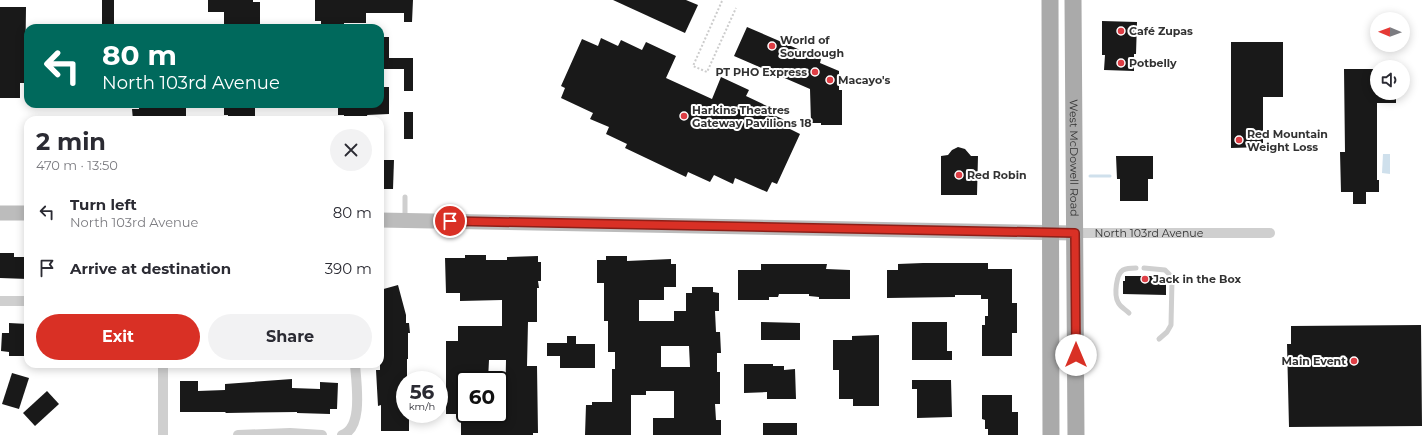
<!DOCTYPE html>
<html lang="en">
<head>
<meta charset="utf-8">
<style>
	body { margin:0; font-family:Montserrat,sans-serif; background:#f2f2f3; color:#2b2b33; height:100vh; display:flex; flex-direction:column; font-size:15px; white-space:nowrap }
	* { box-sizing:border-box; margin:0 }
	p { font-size:13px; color:#7c7c81 }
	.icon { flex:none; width:22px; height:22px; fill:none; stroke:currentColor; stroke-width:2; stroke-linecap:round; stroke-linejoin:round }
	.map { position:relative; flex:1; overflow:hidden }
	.sheet { position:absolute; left:24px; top:116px; width:360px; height:252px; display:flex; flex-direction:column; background:#fff; border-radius:12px; box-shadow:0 2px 10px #0003 }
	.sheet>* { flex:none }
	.top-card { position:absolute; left:24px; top:24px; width:360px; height:84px; border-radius:12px; box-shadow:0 2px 10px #0003; background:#00695c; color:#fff; overflow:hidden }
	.needle { width:26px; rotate:271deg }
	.fabs { position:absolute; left:1370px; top:12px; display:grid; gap:8px }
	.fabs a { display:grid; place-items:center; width:40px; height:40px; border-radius:50%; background:#fff; box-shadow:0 2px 10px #0003; font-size:20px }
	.speed { position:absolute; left:396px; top:371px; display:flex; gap:8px; font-size:20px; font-weight:700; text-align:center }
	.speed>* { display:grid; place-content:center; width:52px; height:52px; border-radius:50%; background:#fff; box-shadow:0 2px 10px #0003; line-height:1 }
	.speed small { font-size:10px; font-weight:400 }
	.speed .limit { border:2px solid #111; border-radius:6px; background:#fff; color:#111 }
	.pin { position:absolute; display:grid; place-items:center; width:34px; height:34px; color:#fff; margin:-17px; border:2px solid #fff; border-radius:50%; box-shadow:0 1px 4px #0007 }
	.me { position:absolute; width:44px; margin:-22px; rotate:0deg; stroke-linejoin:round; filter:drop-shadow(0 0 3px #0008) }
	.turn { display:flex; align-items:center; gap:14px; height:84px; padding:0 12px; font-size:18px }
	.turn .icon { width:52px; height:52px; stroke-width:2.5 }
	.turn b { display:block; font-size:28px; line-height:34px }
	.round { display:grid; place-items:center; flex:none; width:42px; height:42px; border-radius:21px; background:#f2f2f3 }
	.head { display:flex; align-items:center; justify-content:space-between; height:68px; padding:0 12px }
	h1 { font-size:24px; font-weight:700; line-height:30px }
	.primary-button { display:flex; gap:8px; margin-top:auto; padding:8px 12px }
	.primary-button a { flex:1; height:46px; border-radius:24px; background:#d93025; color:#fff; font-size:16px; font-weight:700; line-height:46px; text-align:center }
	.primary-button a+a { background:#f2f2f3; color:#2b2b33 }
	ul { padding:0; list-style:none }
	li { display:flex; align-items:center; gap:12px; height:56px; padding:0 12px }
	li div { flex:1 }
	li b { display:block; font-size:15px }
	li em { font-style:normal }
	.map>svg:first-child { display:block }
	.water { fill:#cfe0ec }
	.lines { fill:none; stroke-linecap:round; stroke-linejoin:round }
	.stream { stroke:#cfe0ec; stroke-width:3 }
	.building { fill:#191919; fill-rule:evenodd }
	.path { stroke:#ccc; stroke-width:2; stroke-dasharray:2 2; stroke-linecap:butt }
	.lane { stroke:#cfcfcf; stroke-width:5 }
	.street { stroke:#cfcfcf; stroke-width:10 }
	.secondary { stroke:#bcbcbc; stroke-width:15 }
	.primary { stroke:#aaa; stroke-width:17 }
	.route-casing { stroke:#8d1f18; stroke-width:10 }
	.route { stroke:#d93025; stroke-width:7 }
	.poi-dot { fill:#de3e45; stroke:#fff; stroke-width:1.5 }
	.labels { text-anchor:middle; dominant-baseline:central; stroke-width:4; stroke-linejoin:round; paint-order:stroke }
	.poi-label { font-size:11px; font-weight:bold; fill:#323232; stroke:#fff; text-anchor:start }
	.street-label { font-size:11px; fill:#323232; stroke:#fff }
</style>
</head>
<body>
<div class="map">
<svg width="1422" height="435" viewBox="0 0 1422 435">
	<rect width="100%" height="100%" fill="#fff"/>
	<!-- water -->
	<path class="water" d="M1383 154H1390V174L1382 173Z"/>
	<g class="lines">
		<!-- stream -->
		<path class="stream" d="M1090 176H1110"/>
	</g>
	<!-- building -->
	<g class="building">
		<rect x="102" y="0" width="12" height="28"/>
		<path d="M208 0H253V2H260V28H224V12H208Z"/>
		<path d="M315 0H413L412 22H404V13H366V23H344V24L321 25V21H315Z"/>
		<path d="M613 0H686L698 5 685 33Z"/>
		<path d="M0 7H26L25 83H20V98H0Z"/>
		<path d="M1102 21 1137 22 1136 54H1134V71L1104 70 1105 55H1102Z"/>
		<path d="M747 27 821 59 820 63 839 71V90H842V125H821V123H811L810 89 734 56Z"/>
		<path d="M381 37H389V58H413V91H404V69H381Z"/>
		<path d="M601 38 618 46 621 40 642 50 646 42 676 56 666 78 712 99 721 77 749 90 746 96 769 107 767 112 787 121 784 126 800 134 777 184 772 182 767 192 735 178 733 184 714 175 710 182 688 172 686 177 625 148 627 144 606 134 609 127 590 119 593 113 561 98 565 88 561 86 582 39 598 46Z"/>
		<path d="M1231 42H1283V97H1263V147L1231 148Z"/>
		<path d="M1344 69H1376L1377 93H1396V103H1377V180H1379V192H1366V204H1353V192H1341L1340 152H1345Z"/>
		<path d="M381 87H389V114L367 115 368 119H344V115H338V104H381Z"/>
		<path d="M224 104H255V116H252V120H228V115H224Z"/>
		<path d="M177 105H186V120H133L132 109H139V107L177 106Z"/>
		<rect x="404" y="112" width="9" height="27"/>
		<path d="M958 147 965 149 971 156H978L977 195H941V156L948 155 952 150Z"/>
		<path d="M1116 156H1153V179H1148V201H1120V179H1117Z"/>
		<path d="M380 160H394L393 189H380Z"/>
		<path d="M0 253H14V257H28V279L0 278Z"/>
		<path d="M465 255H486V260H507V257L538 256V262H541V281H538L539 288H537V322H528L527 366H537L538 433H533V435H461V414H505L506 360H489L488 380H465V414H446V341H458V326H502V300L460 301V293H446L445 258H465Z"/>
		<path d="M606 256H627V261L671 259V264H676V287H664V300H639V321H674V311H686V293H692V287H713V292L719 293V311H715L716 332H720L721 353H717V372H720V404H715L716 420H721V435H653V418H674V391H646V395H631V435H585L586 405H592V402H612V369H615V352H608V321H604V283H597V260H606ZM661 346H689L690 367H661Z"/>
		<path d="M923 263H988V269H1012V303H1017V333H1012V356H982V325H985V316H988V299H981V295H955V297L887 298V270H898V264Z"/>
		<path d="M761 264H827L826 269 850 270V299H819V297L809 296V294H779L778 297H769V300H738V270H761Z"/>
		<path d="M1125 276H1166V295L1123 294V281H1125Z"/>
		<path d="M398 285 406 315V323H409L410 333H408V359H407V380H405V414H409V431H381V405L378 406 376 370H380V290Z"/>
		<path d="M761 322 800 323V340H761Z"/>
		<path d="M912 322H947V351H952V360H912Z"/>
		<path d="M9 323 28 324V356H9V352L1 351 2 333H9Z"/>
		<path d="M1421 325 1422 426 1289 427 1287 344H1291V326Z"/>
		<path d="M879 335V406H853V399H839V370H833V340H852V336Z"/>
		<path d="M567 336H576V344H595V368H560V356H547V343H567Z"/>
		<path d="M744 364H773V366H784V370L795 369 796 399H767V392L744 393Z"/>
		<path d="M12 373 29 378 19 409 2 404Z"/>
		<path d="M292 379V388L320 389V382L338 383 337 409H330V414L297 413V412L226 413 225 412H180V381H198V391L225 390V384Z"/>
		<path d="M912 380H951L952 417 917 418V389H912Z"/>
		<path d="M47 391 59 404 35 426 23 413Z"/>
		<path d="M982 395H1012V412H1018V435H988V429H985V420L982 419Z"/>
		<rect x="763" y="423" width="34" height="12"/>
	</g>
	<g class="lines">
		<!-- path -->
		<path class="path" d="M722 1 693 66 707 72 736 8"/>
		<!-- lane -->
		<g class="lane">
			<path d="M405 219V197"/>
			<path d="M1144 268 1165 270 1171 276 1172 280 1171 325 1167 332 1159 339"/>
			<path d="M1129 313C1125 309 1120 307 1118 302 1114 295 1116 274 1123 270 1127 268 1132 268 1136 268"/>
		</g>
		<!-- street -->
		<g class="street">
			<path id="s1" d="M1075 233H1270"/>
			<path d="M0 301H28"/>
			<path d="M163 364V435"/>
			<path d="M238 435 290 433 322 435"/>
			<path d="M342 435C364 428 356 382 355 364"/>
		</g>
		<!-- secondary -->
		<g class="secondary">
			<path d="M0 213H28"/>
			<path d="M380 220 1075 233"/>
		</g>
		<!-- primary -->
		<g class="primary">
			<path d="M1050 0 1051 435"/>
			<path id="s2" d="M1073 0 1076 435"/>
		</g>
	</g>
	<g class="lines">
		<defs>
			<path id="route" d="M450 221 1075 233 1076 355"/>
		</defs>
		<!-- route casing -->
		<use href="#route" class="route-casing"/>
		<!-- route -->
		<use href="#route" class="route"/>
	</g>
	<!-- markers -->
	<g class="poi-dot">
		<circle cx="1121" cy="31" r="4"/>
		<circle cx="772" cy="46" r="4"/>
		<circle cx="1121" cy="63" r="4"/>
		<circle cx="815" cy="72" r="4"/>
		<circle cx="830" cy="80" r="4"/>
		<circle cx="684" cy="116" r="4"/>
		<circle cx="1239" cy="140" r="4"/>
		<circle cx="959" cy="175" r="4"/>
		<circle cx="1145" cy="279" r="4"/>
		<circle cx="1354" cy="361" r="4"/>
	</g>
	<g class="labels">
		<!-- poi labels -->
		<g class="poi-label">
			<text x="1129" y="31">Café Zupas</text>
			<text x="780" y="40">World of<tspan x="780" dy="13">Sourdough</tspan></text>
			<text x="1129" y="63">Potbelly</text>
			<text x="807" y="72" text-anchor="end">PT PHO Express</text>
			<text x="838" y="80">Macayo's</text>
			<text x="692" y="110">Harkins Theatres<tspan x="692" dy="13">Gateway Pavilions 18</tspan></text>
			<text x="1247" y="134">Red Mountain<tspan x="1247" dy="13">Weight Loss</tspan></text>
			<text x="967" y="175">Red Robin</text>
			<text x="1153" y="279">Jack in the Box</text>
			<text x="1346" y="361" text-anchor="end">Main Event</text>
		</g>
		<!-- street labels -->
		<g class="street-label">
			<text stroke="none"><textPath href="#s2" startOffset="158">West McDowell Road</textPath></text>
			<text stroke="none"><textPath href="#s1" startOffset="74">North 103rd Avenue</textPath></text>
		</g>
	</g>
</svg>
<div class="fabs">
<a><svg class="needle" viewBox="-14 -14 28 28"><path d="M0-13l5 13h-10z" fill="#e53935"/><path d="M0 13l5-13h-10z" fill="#7c7c81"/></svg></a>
<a><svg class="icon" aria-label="sound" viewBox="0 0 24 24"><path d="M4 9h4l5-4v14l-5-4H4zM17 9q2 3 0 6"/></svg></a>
</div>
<div class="speed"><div>56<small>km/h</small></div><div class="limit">60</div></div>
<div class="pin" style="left:450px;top:221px;background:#d93025"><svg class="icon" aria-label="arrive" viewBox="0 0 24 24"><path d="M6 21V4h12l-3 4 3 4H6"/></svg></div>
<svg class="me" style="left:1076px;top:355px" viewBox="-20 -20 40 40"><circle r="19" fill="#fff"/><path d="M0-13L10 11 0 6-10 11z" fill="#d93025"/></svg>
<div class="top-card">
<div class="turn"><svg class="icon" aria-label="left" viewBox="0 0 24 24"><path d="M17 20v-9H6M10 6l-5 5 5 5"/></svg><div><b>80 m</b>North 103rd Avenue</div></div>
</div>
<section class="sheet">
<div class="head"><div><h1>2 min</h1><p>470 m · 13:50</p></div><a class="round"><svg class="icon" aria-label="close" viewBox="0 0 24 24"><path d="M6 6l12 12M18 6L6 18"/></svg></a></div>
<ul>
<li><svg class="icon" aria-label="left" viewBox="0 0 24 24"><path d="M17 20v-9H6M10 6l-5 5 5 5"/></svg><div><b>Turn left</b><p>North 103rd Avenue</p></div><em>80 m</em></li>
<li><svg class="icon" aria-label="arrive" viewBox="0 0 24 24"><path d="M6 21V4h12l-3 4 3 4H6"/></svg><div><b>Arrive at destination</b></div><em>390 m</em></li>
</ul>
<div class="primary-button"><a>Exit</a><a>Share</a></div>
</section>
</div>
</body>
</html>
